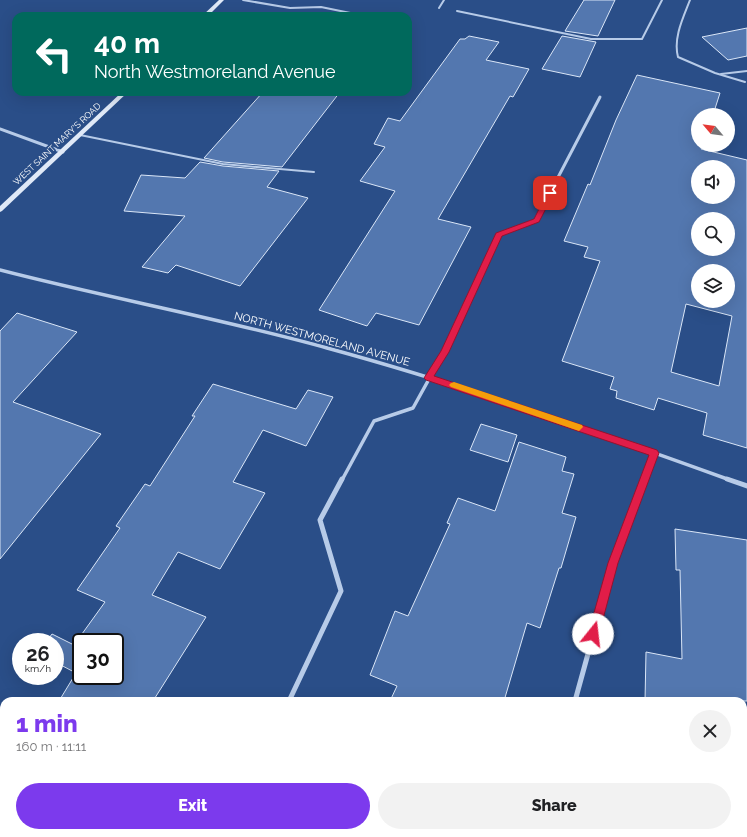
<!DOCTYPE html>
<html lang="en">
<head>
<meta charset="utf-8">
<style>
	body { margin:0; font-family:Raleway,sans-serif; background:#f2f2f2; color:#202124; height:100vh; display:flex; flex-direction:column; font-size:15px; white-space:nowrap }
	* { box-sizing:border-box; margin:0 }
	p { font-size:13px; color:#757577 }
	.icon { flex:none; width:22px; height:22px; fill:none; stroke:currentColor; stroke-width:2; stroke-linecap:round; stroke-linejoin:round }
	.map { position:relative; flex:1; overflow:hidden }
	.side { position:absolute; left:0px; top:697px; width:747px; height:140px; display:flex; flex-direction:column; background:#fff; border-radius:12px 12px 0 0; box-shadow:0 4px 16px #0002 }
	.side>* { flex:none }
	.top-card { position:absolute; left:12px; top:12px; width:400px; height:84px; border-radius:12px; box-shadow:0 4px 16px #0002; background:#00695c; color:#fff; overflow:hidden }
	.needle { width:26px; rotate:299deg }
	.tools { position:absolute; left:691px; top:108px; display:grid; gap:8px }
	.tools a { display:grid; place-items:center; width:44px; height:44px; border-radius:50%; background:#fff; box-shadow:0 4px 16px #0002; font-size:20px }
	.speed { position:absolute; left:12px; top:633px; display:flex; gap:8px; font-size:20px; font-weight:700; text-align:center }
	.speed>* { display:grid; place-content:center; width:52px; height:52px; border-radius:50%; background:#fff; box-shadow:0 4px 16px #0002; line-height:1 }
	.speed small { font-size:10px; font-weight:400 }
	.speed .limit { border:2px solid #111; border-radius:6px; background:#fff; color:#111 }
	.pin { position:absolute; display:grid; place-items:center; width:34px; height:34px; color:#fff; margin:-17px; border-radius:8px; box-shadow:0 2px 6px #0006 }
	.me { position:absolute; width:44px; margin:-22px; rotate:16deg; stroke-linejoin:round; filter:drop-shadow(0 0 3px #0008) }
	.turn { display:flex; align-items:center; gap:14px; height:84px; padding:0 16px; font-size:18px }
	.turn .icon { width:52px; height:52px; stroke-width:2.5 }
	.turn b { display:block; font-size:28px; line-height:34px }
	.round { display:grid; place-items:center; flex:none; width:42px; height:42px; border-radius:21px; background:#f2f2f2 }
	.headline { display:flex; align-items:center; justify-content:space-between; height:68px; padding:0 16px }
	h1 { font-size:24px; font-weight:800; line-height:30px; color:#7c3aed }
	.primary-button { display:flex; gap:8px; margin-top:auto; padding:8px 16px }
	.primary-button a { flex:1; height:46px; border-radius:24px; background:#7c3aed; color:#fff; font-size:16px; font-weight:800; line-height:46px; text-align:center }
	.primary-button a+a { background:#f2f2f2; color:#202124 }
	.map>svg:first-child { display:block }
	.building { fill:#5377af; stroke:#dae6f7; fill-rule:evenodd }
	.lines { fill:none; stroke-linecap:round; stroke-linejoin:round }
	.lane { stroke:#b7cbe8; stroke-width:2 }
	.street-far2 { stroke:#b7cbe8; stroke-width:3 }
	.street-far1 { stroke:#b7cbe8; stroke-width:3.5 }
	.street { stroke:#b7cbe8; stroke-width:5 }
	.secondary { fill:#e0e9f7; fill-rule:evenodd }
	.route { fill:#e11d48; stroke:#92132f }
	.slow { fill:#f59e0b }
	.labels { text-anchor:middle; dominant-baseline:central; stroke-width:3.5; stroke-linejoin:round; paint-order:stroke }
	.far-street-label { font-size:9px; fill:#fff; stroke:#2a4e88 }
	.street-label { font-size:11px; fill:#fff; stroke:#2a4e88 }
</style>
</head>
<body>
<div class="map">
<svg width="747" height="837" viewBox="0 0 747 837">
	<rect width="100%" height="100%" fill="#2a4e88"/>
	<!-- building -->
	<g class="building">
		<path d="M584 0H615L598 36 565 31Z"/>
		<path d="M747 28V56L728 60 702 37Z"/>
		<path d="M469 36 499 42 486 60 529 69 513 97 510 96 438 219 471 227 419 325 376 313 367 326 319 310 395 191 360 181 385 147 374 144 388 118 400 121 460 39H465Z"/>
		<path d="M562 36 596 42 580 77 542 69Z"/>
		<path d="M637 75 720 93 713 115H698V145H703L701 149 747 160V448L703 435 707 413 658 398 654 410 616 398 617 391 610 389 614 377 562 361 600 261 584 257 588 247 564 241 588 184 590 185 616 120ZM698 167H728V197H698ZM698 219H728V249H698ZM698 271H728V301H698ZM686 304 732 316 719 386 671 372Z"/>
		<path d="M263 92H340L282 167 223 162 204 158Z"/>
		<path d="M200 162 223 166 279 171 267 187 308 198 240 286 176 265 168 273 142 267 185 216 124 211 141 175 185 178Z"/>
		<path d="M17 313 77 332 13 402 101 434 0 559V331Z"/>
		<path d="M213 384 296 409 308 390 333 397 306 446 263 430 233 482 265 493 220 569 178 552 152 595 206 617 153 701H59L76 673 55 662V642H46L52 634 74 645 105 602 77 590 120 528 116 526 145 484 150 486 195 416H192ZM81 642H115V676H81Z"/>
		<path d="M481 424 517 435 508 462 470 450Z"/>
		<path d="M519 442 566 457 562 471 574 474 562 513 576 517 561 568H559L540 628 527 623 504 701H390L397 686 370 675 395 611 408 616 450 524 447 523 458 498 495 511Z"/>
		<path d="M675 529 747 540V701H645L646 652 682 659 680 570H676Z"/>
	</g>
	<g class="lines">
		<!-- lane -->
		<g class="lane">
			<path d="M243 0 290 8 321 7 365 16"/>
			<path d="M690 0C683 18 673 38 678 57L715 73 745 82"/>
			<path d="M439 8 444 0"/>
			<path d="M457 11 591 39H642L662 0"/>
			<path d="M408 25H410"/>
			<path d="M721 74 747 71"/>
			<path d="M80 135 223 164 314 172"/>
		</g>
		<!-- street-far2 -->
		<g class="street-far2">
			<path d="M0 129 63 152"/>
			<path d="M542 208 600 97"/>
		</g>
		<!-- street-far1 -->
		<g class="street-far1">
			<path d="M0 270C108 298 219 318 327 348 463 385 597 432 730 480"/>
			<path d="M342 480 374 421 413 408 444 352 499 235 536 220 543 207"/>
			<path d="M644 480 654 453"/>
		</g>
		<!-- street -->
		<g class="street">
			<path d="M727 479 747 486"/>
			<path d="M289 701 341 591 320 520 342 479"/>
			<path d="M575 701 613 563 644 479"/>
			<path d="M552 833V837"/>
		</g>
		<!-- secondary -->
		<g class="secondary">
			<path d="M219 0H224L208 16H202Z"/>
			<path d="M122 92H128L2 211 0 212V206Z"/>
		</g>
	</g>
	<!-- route -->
	<path class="route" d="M550 190 554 193 539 222 502 236 449 352 434 376 657 450 659 453 618 563 599 634 597 638 593 639 589 638 588 634 608 563 649 455 426 380 424 378 441 351 496 233 534 219 547 193Z"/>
	<!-- slow -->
	<path class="slow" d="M454 382 582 425 583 427 579 431 451 387 449 385 451 383Z"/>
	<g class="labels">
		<!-- far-street labels -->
		<g class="far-street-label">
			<text transform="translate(57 144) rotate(-43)">WEST SAINT MARY'S ROAD</text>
		</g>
		<!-- street labels -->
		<g class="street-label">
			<text transform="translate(322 339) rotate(15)">NORTH WESTMORELAND AVENUE</text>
		</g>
	</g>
</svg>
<div class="tools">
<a><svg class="needle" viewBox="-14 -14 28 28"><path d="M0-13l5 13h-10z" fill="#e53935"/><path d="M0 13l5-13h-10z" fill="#757577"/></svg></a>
<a><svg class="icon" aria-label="sound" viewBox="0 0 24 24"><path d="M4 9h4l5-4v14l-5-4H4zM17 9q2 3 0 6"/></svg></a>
<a><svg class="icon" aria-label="search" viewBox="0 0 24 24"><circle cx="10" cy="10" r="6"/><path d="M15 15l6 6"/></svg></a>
<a><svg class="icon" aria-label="layers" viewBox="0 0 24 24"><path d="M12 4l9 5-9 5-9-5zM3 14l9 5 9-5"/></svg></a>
</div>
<div class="speed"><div>26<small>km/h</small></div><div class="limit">30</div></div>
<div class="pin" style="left:550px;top:193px;background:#d93025"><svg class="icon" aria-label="arrive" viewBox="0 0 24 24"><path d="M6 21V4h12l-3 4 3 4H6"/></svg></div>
<svg class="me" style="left:593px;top:634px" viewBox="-20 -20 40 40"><circle r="19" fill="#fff"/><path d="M0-13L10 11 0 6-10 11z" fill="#e11d48"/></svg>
<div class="top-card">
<div class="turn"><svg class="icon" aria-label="left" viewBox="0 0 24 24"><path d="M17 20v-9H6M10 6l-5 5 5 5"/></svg><div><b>40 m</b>North Westmoreland Avenue</div></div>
</div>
<section class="side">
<div class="headline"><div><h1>1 min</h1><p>160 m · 11:11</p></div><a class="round"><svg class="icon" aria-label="close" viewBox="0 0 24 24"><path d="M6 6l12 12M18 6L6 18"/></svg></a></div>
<div class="primary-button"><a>Exit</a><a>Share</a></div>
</section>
</div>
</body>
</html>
